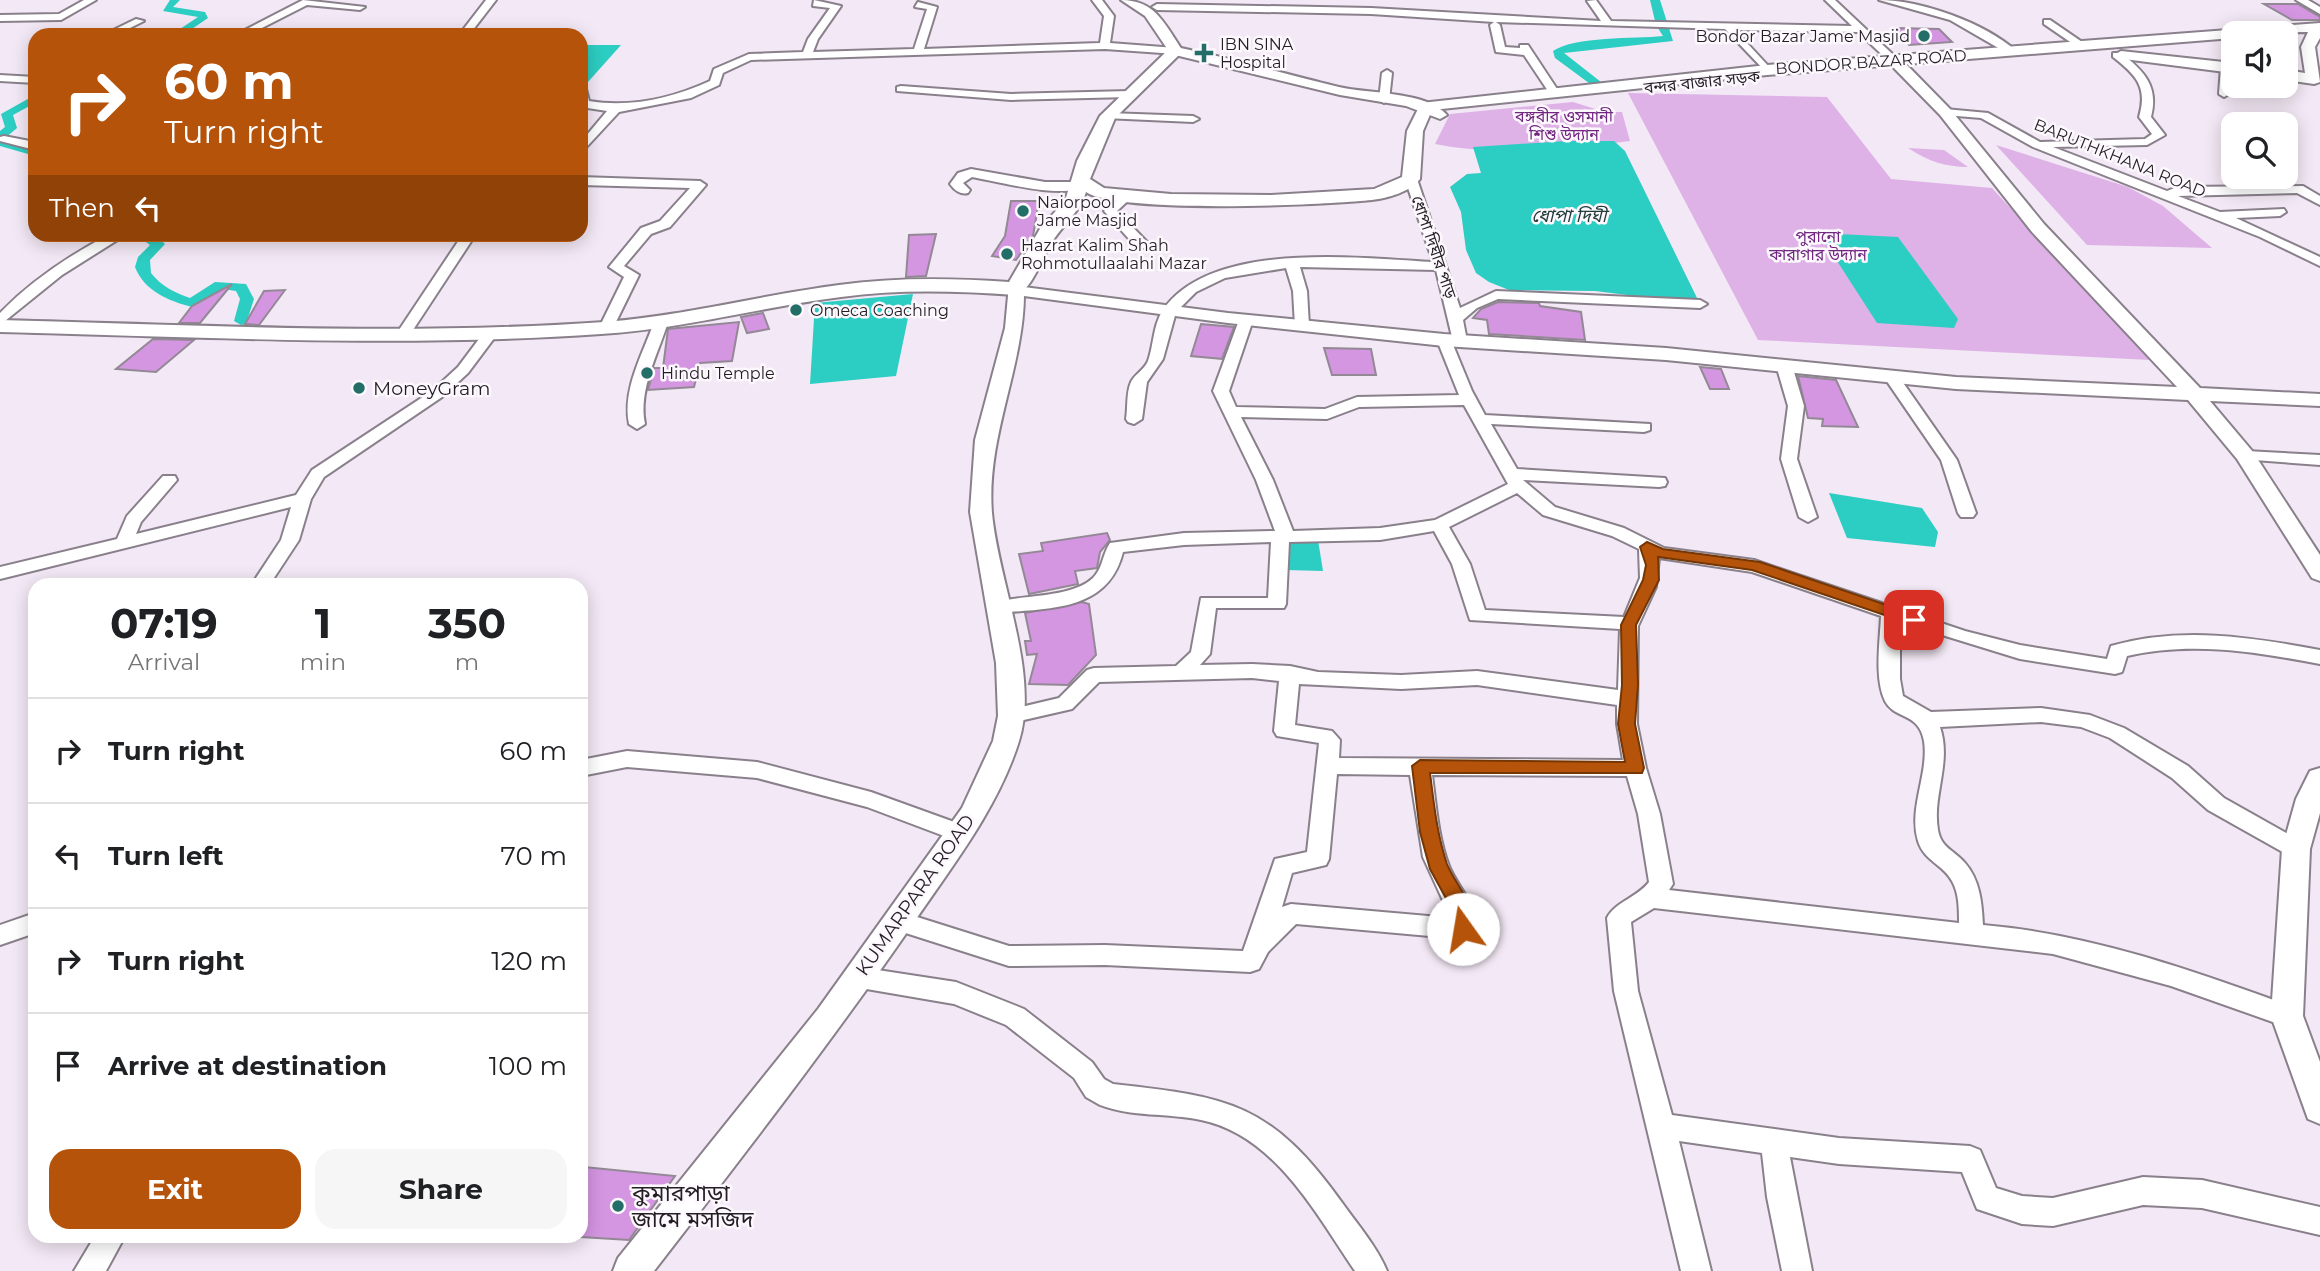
<!DOCTYPE html>
<html lang="en">
<head>
<meta charset="utf-8">
<style>
	body { margin:0; font-family:Montserrat,"Noto Sans Bengali",sans-serif; background:#f6f6f6; color:#202124; height:100vh; display:flex; flex-direction:column; font-size:26px; white-space:nowrap }
	* { box-sizing:border-box; margin:0 }
	p { font-size:23px; color:#757577 }
	.icon { flex:none; width:38px; height:38px; fill:none; stroke:currentColor; stroke-width:2; stroke-linecap:round; stroke-linejoin:round }
	.map { position:relative; flex:1; overflow:hidden }
	.panel { position:absolute; left:28px; top:578px; width:560px; height:665px; display:flex; flex-direction:column; background:#fff; border-radius:21px; box-shadow:0 4px 18px #0003 }
	.panel>* { flex:none }
	.banner { position:absolute; left:28px; top:28px; width:560px; height:214px; border-radius:21px; box-shadow:0 4px 18px #0003; background:#b45309; color:#fff; overflow:hidden }
	.tools { position:absolute; left:2221px; top:21px; display:grid; gap:14px }
	.tools a { display:grid; place-items:center; width:77px; height:77px; border-radius:14px; background:#fff; box-shadow:0 4px 18px #0003; font-size:35px }
	.pin { position:absolute; display:grid; place-items:center; width:60px; height:60px; color:#fff; margin:-30px; border-radius:14px; box-shadow:0 4px 10px #0006 }
	.me { position:absolute; width:77px; margin:-38px; rotate:347deg; stroke-linejoin:round; filter:drop-shadow(0 0 5px #0008) }
	.turn { display:flex; align-items:center; gap:24px; height:147px; padding:0 21px; font-size:32px }
	.turn .icon { width:91px; height:91px; stroke-width:2.5 }
	.turn b { display:block; font-size:49px; line-height:60px }
	.then { display:flex; align-items:center; height:66px; padding:0 21px; background:#0003; gap:14px; font-size:26px }
	.eta { display:flex; justify-content:space-evenly; align-items:center; height:119px; text-align:center }
	.eta b { font-size:42px; font-weight:700; line-height:49px }
	.primary-button { display:flex; gap:14px; margin-top:auto; padding:14px 21px }
	.primary-button a { flex:1; height:80px; border-radius:21px; background:#b45309; color:#fff; font-size:28px; font-weight:700; line-height:80px; text-align:center }
	.primary-button a+a { background:#f6f6f6; color:#202124 }
	ul { padding:0; list-style:none }
	li { display:flex; align-items:center; gap:21px; height:105px; padding:0 21px; border-top:2px solid #e0e0e0 }
	li div { flex:1 }
	li b { display:block; font-size:26px }
	li em { font-style:normal }
	.map>svg:first-child { display:block }
	.green { fill:#deb2e7 }
	.water { fill:#2ccdc2 }
	.lines { fill:none; stroke-linecap:round; stroke-linejoin:round }
	.canal { fill:#2ccdc2; fill-rule:evenodd }
	.building { fill:#d495e1; stroke:#938995; stroke-width:2 }
	.minor-casing { stroke:#89808b; stroke-width:4 }
	.major-casing { stroke:#89808b; stroke-width:4 }
	.highway-casing { stroke:#89808b; stroke-width:4 }
	.minor { fill:#fff; fill-rule:evenodd }
	.major { fill:#fff; fill-rule:evenodd }
	.highway { fill:#fff; fill-rule:evenodd }
	.route { fill:#b45309; stroke:#753606; stroke-width:2 }
	.poi-dot { fill:#246e68; stroke:#fcf8fd; stroke-width:2.5 }
	.labels { text-anchor:middle; dominant-baseline:central; stroke-width:5; stroke-linejoin:round; paint-order:stroke }
	.far-poi-label { font-size:16px; fill:#221e22; stroke:#fcf8fd; text-anchor:start }
	.far-street-label { font-size:16px; fill:#221e22; stroke:#fcf8fd }
	.far-park-label { font-size:16px; fill:#712680; stroke:#fcf8fd }
	.far-water-label { font-size:18px; font-style:italic; fill:#233c39; stroke:#fcf8fd }
	.poi-label { font-size:19px; fill:#221e22; stroke:#fcf8fd; text-anchor:start }
	.street-label { font-size:19px; fill:#221e22; stroke:#fcf8fd }
	.near-poi-label { font-size:23px; fill:#221e22; stroke:#fcf8fd; text-anchor:start }
</style>
</head>
<body>
<div class="map">
<svg width="2320" height="1271" viewBox="0 0 2320 1271">
	<rect width="100%" height="100%" fill="#f3e8f5"/>
	<!-- green -->
	<g class="green">
		<path d="M1628 93 1827 97 1891 179 1992 188 2150 360 1758 340Z"/>
		<path d="M1573 102 1605 112H1622L1630 141C1573 149 1491 156 1435 144L1450 114Z"/>
		<path d="M1996 145 2128 187 2163 206 2212 248 2087 245Z"/>
		<path d="M1908 148 1944 150 1968 167C1945 167 1928 161 1908 148Z"/>
	</g>
	<!-- water -->
	<g class="water">
		<path d="M587 45H621L588 82H581V51Z"/>
		<path d="M1567 141H1614L1625 151 1700 304 1595 291 1509 290 1489 282 1476 273 1466 250 1461 212 1450 187 1467 174 1481 173 1473 147Z"/>
		<path d="M1819 233 1898 237 1958 319 1954 328 1877 323Z"/>
		<path d="M913 294 896 376 810 384 815 303Z"/>
		<path d="M1829 493 1922 508 1938 532 1935 547 1847 538Z"/>
		<path d="M1286 540H1318L1323 571 1285 570Z"/>
	</g>
	<g class="lines">
		<!-- canal -->
		<g class="canal">
			<path d="M170 0H180L173 7 205 12 208 18 183 35H171L198 17 163 11Z"/>
			<path d="M1650 0H1660L1673 41 1564 53 1601 82V86H1593L1555 58 1553 51C1575 36 1634 39 1663 36L1656 25Z"/>
			<path d="M35 95V103L13 115 17 128 4 139 35 148V156L0 146V131L5 127 1 114Z"/>
			<path d="M135 234C147 234 156 234 165 244L150 260 151 273C161 286 175 293 190 298L215 282 246 284 254 299 246 324 241 325 234 321 240 299 236 291 223 289 192 307C169 301 144 291 135 267L138 257 150 245Z"/>
		</g>
	</g>
	<!-- building -->
	<g class="building">
		<path d="M2264 4H2298L2320 17V20H2292Z"/>
		<path d="M1895 28 1939 29 1952 42 1909 45Z"/>
		<path d="M1011 201H1039L1033 236 1016 260 992 256 1005 236Z"/>
		<path d="M936 234 926 276 906 277 909 235Z"/>
		<path d="M232 284 200 323H179L192 306Z"/>
		<path d="M285 290 259 325 245 324 264 291Z"/>
		<path d="M1498 302 1539 303 1540 306 1581 312 1585 340 1489 334 1487 320 1473 318 1481 309Z"/>
		<path d="M763 313 769 329 747 333 741 317Z"/>
		<path d="M739 322 732 361 700 363 694 387 648 390 654 368H663L668 329Z"/>
		<path d="M1201 324 1234 327 1222 359 1191 356Z"/>
		<path d="M153 339 194 340 156 372 116 369Z"/>
		<path d="M1324 348 1371 349 1376 375H1332Z"/>
		<path d="M1700 367 1721 369 1729 389H1710Z"/>
		<path d="M1798 376 1836 380 1858 427 1822 426 1823 419 1808 418Z"/>
		<path d="M1107 533 1110 540 1100 552 1097 568 1075 571 1078 584 1029 594 1019 554 1043 551 1041 543Z"/>
		<path d="M1082 602 1089 604 1096 655 1068 685 1029 684 1037 654 1027 655 1025 641H1031L1025 613Z"/>
		<path d="M584 1167 675 1176 629 1240 581 1237V1177Z"/>
	</g>
	<g class="lines">
		<defs>
			<g id="minor">
				<path d="M84 0H96L61 20 0 21V15L59 14Z"/>
				<path d="M303 0 365 7 360 10 307 5 248 35H235Z"/>
				<path d="M486 0H496L469 35H459Z"/>
				<path d="M814 0 841 6 818 39 813 52 914 49 927 9 915 7 918 2 937 7 924 49 1100 43 1104 16 1092 0H1102L1114 16 1110 43 1176 48 1181 51 1176 54 1105 49 751 60 723 73 719 85 691 98 619 112 581 153V142L607 111 581 107V86L586 89 589 101C630 108 673 98 710 81L714 69 749 54 803 52 808 39 830 8 813 6Z"/>
				<path d="M1596 0 1611 21 1852 26 1825 0H1835L1903 64 1894 66 1858 32 1735 30 1772 70 1767 73 1725 29 1496 22 1500 25 1505 47 1520 48V45H1528L1559 92 1554 95 1550 94 1524 55 1496 52 1490 25 1494 22 1371 14 1157 10 1152 7 1157 4 1371 8 1601 21 1587 1Z"/>
				<path d="M1879 0C1921 0 1985 23 2016 51L2007 53 1950 20Z"/>
				<path d="M2296 0H2308L2320 7V14Z"/>
				<path d="M136 19 144 21 116 35H103Z"/>
				<path d="M2044 20H2050L2085 44 2076 46 2044 24Z"/>
				<path d="M2113 53H2121C2144 71 2159 86 2151 117L2165 135 2147 145 2053 147 2167 191 2177 187 2303 186 2320 196V205L2297 193 2178 196 2220 212 2284 209 2286 212 2280 216 2236 218 2320 257V266L2260 237 2033 147 1981 118 1945 115 1939 112 1945 109 1988 113 2040 142 2145 139 2152 134 2139 117C2148 87 2136 75 2113 57Z"/>
				<path d="M2226 64 2231 67 2229 94 2224 97 2219 94 2221 67Z"/>
				<path d="M1387 70 1392 73 1389 100 1384 103 1379 100 1382 73Z"/>
				<path d="M0 75 35 77V83L0 81Z"/>
				<path d="M901 86 1011 94 1130 91 1135 94 1130 97 1011 100 897 91V87Z"/>
				<path d="M1108 113 1193 116 1199 119 1193 122 1104 118V114Z"/>
				<path d="M4 136 35 142V150L0 141V137Z"/>
				<path d="M971 169 1045 182H1078L1084 186C1066 200 995 181 972 177L963 183 970 190 968 193C961 195 954 190 950 184L958 173Z"/>
				<path d="M1411 175 1417 179 1460 308 1496 291 1700 300 1707 304 1700 308 1498 299 1477 308 1463 320 1467 341 1460 345 1453 341 1436 270 1300 267 1307 291 1309 326 1302 330 1295 326 1293 291 1286 268 1225 278 1196 292 1176 312 1163 359 1147 382 1142 419 1134 424 1128 422 1126 419C1128 407 1126 393 1131 382 1135 374 1144 370 1148 361 1154 344 1153 325 1163 310 1211 240 1359 258 1433 262L1405 179Z"/>
				<path d="M581 177 700 181 706 185 670 227 651 234 624 266 639 275 613 328 606 332 599 328 624 277 609 267 641 228 660 221 690 188 581 185Z"/>
				<path d="M1127 192 1133 196 1117 211 1147 242V248H1137L1104 211Z"/>
				<path d="M110 234H127L62 275 0 325V313C32 280 70 255 110 234Z"/>
				<path d="M463 234H476L409 336H399L397 333Z"/>
				<path d="M1246 316 1253 320 1229 391 1236 407 1325 409 1357 397 1459 395 1437 340 1444 336 1451 340 1472 391 1485 415 1650 424V430L1644 432 1491 424 1517 469 1665 478 1667 482 1665 486 1659 487 1523 480 1555 507 1624 528 1664 548 1754 560 1965 631 2020 645 2107 659 2111 646C2181 626 2250 637 2320 650V664C2256 652 2192 641 2127 656L2122 672 2115 674 2020 659 1900 622V679L1903 696 1931 712 2041 708 2090 715 2124 728 2188 766 2224 798 2304 843 2307 849 2304 855 2296 858 2288 855 2208 810 2172 778 2110 738 2081 727 2041 722 1940 727C1952 763 1932 795 1938 830 1941 848 1954 850 1965 863 1980 880 1982 903 1983 925 2091 934 2194 971 2296 1008L2300 1016 2296 1024 2287 1027 2171 986 2053 954 1654 908 1631 922 1638 991 1672 1115 1839 1138 1970 1146 1980 1150 1996 1188 2022 1196 2053 1198 2143 1177 2202 1180 2320 1207V1235L2202 1208 2143 1205 2053 1226 2022 1224 1977 1209 1962 1172 1839 1164 1790 1157 1812 1271H1782L1767 1197 1762 1153 1679 1141 1711 1271H1681L1614 991 1607 918C1615 902 1638 897 1649 882L1638 814 1627 776 1432 775C1436 805 1438 837 1449 866 1458 889 1484 910 1471 936L1463 939 1296 924 1268 952 1259 969 1250 972 1105 965 1009 966 890 928 886 921 890 914 898 911 1009 946 1105 945 1243 951 1275 859 1307 852 1319 743 1277 736 1274 731 1279 681 1252 678 1099 682 1072 709 1011 723 1004 721 1001 716 1004 711 1059 698 1087 670 1094 668 1176 666 1191 652 1201 598H1268L1271 542 1184 545 1123 552C1108 612 1049 608 998 613L989 607C998 593 1068 602 1093 578 1103 568 1102 555 1110 543L1184 533 1275 531 1256 480 1213 391 1239 320ZM1464 405 1508 484 1435 520 1380 528 1293 531 1273 480 1241 417 1327 419 1359 407ZM1517 493 1543 515 1612 536 1639 549 1640 578 1624 617 1485 610 1470 564 1449 527ZM1434 531 1452 564 1470 620 1620 629 1618 690 1477 671 1401 675 1318 672 1290 666 1252 664 1200 665 1210 654 1216 608H1284L1286 604 1289 542 1380 540ZM1659 558 1752 572 1881 616C1880 641 1874 678 1885 701 1895 720 1919 712 1924 741 1929 774 1908 808 1918 841 1924 861 1943 864 1952 881 1959 893 1959 909 1959 923L1669 890 1673 884 1660 814 1646 768 1637 724 1638 626 1656 587ZM1299 684 1401 689 1477 685 1617 705V724L1623 760 1339 758 1340 740 1332 731 1295 725ZM1337 774 1410 775 1423 857 1451 918 1291 904 1282 907 1292 873 1326 865 1329 859Z"/>
				<path d="M661 318 668 322C658 354 638 390 645 424L637 429 629 424C622 389 643 354 654 322Z"/>
				<path d="M490 330 495 331V337L468 373 442 397 324 477 311 499 299 540 270 584H252L281 540 291 507 0 579V567L117 539 127 516 163 476H175L177 480 141 522 136 534 296 495 312 470 432 391 458 367 485 331Z"/>
				<path d="M1784 360 1792 365 1804 406 1797 459 1817 517 1808 522 1799 517 1781 459 1788 406 1776 365Z"/>
				<path d="M1892 372 1897 374 1957 460 1976 513 1973 517H1961L1958 513 1941 460 1884 377Z"/>
				<path d="M2246 451 2320 455V465L2240 459 2238 456Z"/>
				<path d="M627 751 757 762 871 792 968 827 971 833 968 839 960 842 867 807 757 778 627 767 581 776V760Z"/>
				<path d="M35 913V933L0 945V925Z"/>
				<path d="M858 967 956 982 1024 1009 1092 1062 1104 1079 1113 1084C1230 1097 1271 1103 1343 1204 1358 1225 1377 1247 1387 1271H1355C1316 1214 1275 1135 1201 1120 1168 1113 1131 1117 1100 1105L1086 1097 1074 1078 1006 1025 954 1004 849 986 846 978 849 970Z"/>
				<path d="M95 1236H125L106 1271H74Z"/>
			</g>
			<g id="major">
				<path d="M1176 47C1231 58 1285 74 1339 87 1369 94 1426 91 1447 115L1440 119 1406 106 1340 95 1171 54V48Z"/>
				<path d="M1893 61H1903L1950 109 2044 224 2200 388 2320 394V406L2210 401 2253 452 2320 555V581L2312 578 2237 459 2188 400 1956 389 1666 360 1444 346 1228 323 1024 296C1023 369 986 438 992 513 998 581 1040 674 1019 741 998 808 953 865 914 922 832 1041 743 1156 654 1271H613L618 1258 818 1009 962 808 993 741 998 716 996 663 970 512 975 440 1005 328 1009 285 1228 313 1444 334 1666 348 1956 377 2177 387 2032 232 1940 115 1893 67Z"/>
				<path d="M2320 768V813L2310 849 2303 1016 2320 1062V1124L2308 1119 2271 1016 2282 849 2296 799 2310 771Z"/>
			</g>
			<g id="highway">
				<path d="M1121 0C1156 0 1165 25 1183 51L1115 118 1090 179 1104 188 1171 194 1271 195 1374 189 1402 177 1407 131 1421 103 1767 65 2320 23V38L2315 47 2320 82 2314 84 2286 80V70L2305 73 2301 47 2308 32 2233 33V38L1767 75 1432 110 1423 131 1420 179C1410 192 1388 198 1372 200 1326 205 1118 214 1086 192 1080 213 1059 228 1049 247 1041 261 1031 291 1015 295 957 291 899 289 841 297 761 307 683 329 601 334 401 348 200 337 0 332V320C201 325 403 336 604 322 684 316 761 295 839 285 896 277 952 278 1009 282L1041 227 1065 201 1077 161 1100 116 1168 50 1145 16Z"/>
				<path d="M2121 51 2233 63V73L2116 58 2114 55Z"/>
			</g>
		</defs>
		<!-- minor casing -->
		<use href="#minor" class="minor-casing"/>
		<!-- major casing -->
		<use href="#major" class="major-casing"/>
		<!-- highway casing -->
		<use href="#highway" class="highway-casing"/>
		<!-- minor -->
		<use href="#minor" class="minor"/>
		<!-- major -->
		<use href="#major" class="major"/>
		<!-- highway -->
		<use href="#highway" class="highway"/>
	</g>
	<!-- route -->
	<path class="route" d="M1647 542 1663 549 1760 562 1919 616 1922 620 1919 623H1908L1752 570 1658 557 1659 580 1636 625 1638 685 1635 724 1644 768 1642 773H1430C1434 804 1437 835 1447 864 1455 885 1482 911 1470 935H1456L1448 902 1430 869 1420 832 1412 766 1420 760 1625 762 1618 724 1622 685 1621 625 1643 580 1646 565 1640 547Z"/>
	<!-- markers -->
	<g class="poi-dot">
		<circle cx="1924" cy="36" r="7"/>
		<path d="M1200.5 42.5h7v7h7v7h-7v7h-7v-7h-7v-7h7z"/>
		<circle cx="1023" cy="211" r="7"/>
		<circle cx="1007" cy="254" r="7"/>
		<circle cx="796" cy="310" r="7"/>
		<circle cx="647" cy="373" r="7"/>
		<circle cx="359" cy="388" r="7"/>
		<circle cx="618" cy="1206" r="7"/>
	</g>
	<g class="labels">
		<!-- far-poi labels -->
		<g class="far-poi-label">
			<text x="1910" y="36" text-anchor="end">Bondor Bazar Jame Masjid</text>
			<text x="1220" y="44">IBN SINA<tspan x="1220" dy="18">Hospital</tspan></text>
			<text x="1037" y="202">Naiorpool<tspan x="1037" dy="18">Jame Masjid</tspan></text>
			<text x="1021" y="245">Hazrat Kalim Shah<tspan x="1021" dy="18">Rohmotullaalahi Mazar</tspan></text>
			<text x="810" y="310">Omeca Coaching</text>
			<text x="661" y="373">Hindu Temple</text>
		</g>
		<!-- far-street labels -->
		<g class="far-street-label">
			<text transform="translate(1871 62) rotate(-4)">BONDOR BAZAR ROAD</text>
			<text transform="translate(1702 82) rotate(-6)">বন্দর বাজার সড়ক</text>
			<text transform="translate(2120 158) rotate(22)">BARUTHKHANA ROAD</text>
			<text transform="translate(1434 247) rotate(71)">ধোপা দিঘীর পাড়</text>
		</g>
		<!-- far-park labels -->
		<g class="far-park-label">
			<text x="1564" y="116">বঙ্গবীর ওসমানী<tspan x="1564" dy="18">শিশু উদ্যান</tspan></text>
			<text x="1818" y="236">পুরানো<tspan x="1818" dy="18">কারাগার উদ্যান</tspan></text>
		</g>
		<!-- far-water labels -->
		<g class="far-water-label">
			<text x="1569" y="216">ধোপা দিঘী</text>
		</g>
		<!-- poi labels -->
		<g class="poi-label">
			<text x="373" y="388">MoneyGram</text>
		</g>
		<!-- street labels -->
		<g class="street-label">
			<text transform="translate(915 895) rotate(-55)">KUMARPARA ROAD</text>
		</g>
		<!-- near-poi labels -->
		<g class="near-poi-label">
			<text x="632" y="1193">কুমারপাড়া<tspan x="632" dy="26">জামে মসজিদ</tspan></text>
		</g>
	</g>
</svg>
<div class="tools">
<a><svg class="icon" aria-label="sound" viewBox="0 0 24 24"><path d="M4 9h4l5-4v14l-5-4H4zM17 9q2 3 0 6"/></svg></a>
<a><svg class="icon" aria-label="search" viewBox="0 0 24 24"><circle cx="10" cy="10" r="6"/><path d="M15 15l6 6"/></svg></a>
</div>
<div class="pin" style="left:1914px;top:620px;background:#d93025"><svg class="icon" aria-label="arrive" viewBox="0 0 24 24"><path d="M6 21V4h12l-3 4 3 4H6"/></svg></div>
<svg class="me" style="left:1463px;top:929px" viewBox="-20 -20 40 40"><circle r="19" fill="#fff"/><path d="M0-13L10 11 0 6-10 11z" fill="#b45309"/></svg>
<div class="banner">
<div class="turn"><svg class="icon" aria-label="right" viewBox="0 0 24 24"><path d="M7 20v-9h11M14 6l5 5-5 5"/></svg><div><b>60 m</b>Turn right</div></div>
<div class="then">Then<svg class="icon" aria-label="left" viewBox="0 0 24 24"><path d="M17 20v-9H6M10 6l-5 5 5 5"/></svg></div>
</div>
<section class="panel">
<div class="eta">
<div><b>07:19</b><p>Arrival</p></div>
<div><b>1</b><p>min</p></div>
<div><b>350</b><p>m</p></div>
</div>
<ul>
<li><svg class="icon" aria-label="right" viewBox="0 0 24 24"><path d="M7 20v-9h11M14 6l5 5-5 5"/></svg><div><b>Turn right</b></div><em>60 m</em></li>
<li><svg class="icon" aria-label="left" viewBox="0 0 24 24"><path d="M17 20v-9H6M10 6l-5 5 5 5"/></svg><div><b>Turn left</b></div><em>70 m</em></li>
<li><svg class="icon" aria-label="right" viewBox="0 0 24 24"><path d="M7 20v-9h11M14 6l5 5-5 5"/></svg><div><b>Turn right</b></div><em>120 m</em></li>
<li><svg class="icon" aria-label="arrive" viewBox="0 0 24 24"><path d="M6 21V4h12l-3 4 3 4H6"/></svg><div><b>Arrive at destination</b></div><em>100 m</em></li>
</ul>
<div class="primary-button"><a>Exit</a><a>Share</a></div>
</section>
</div>
</body>
</html>
